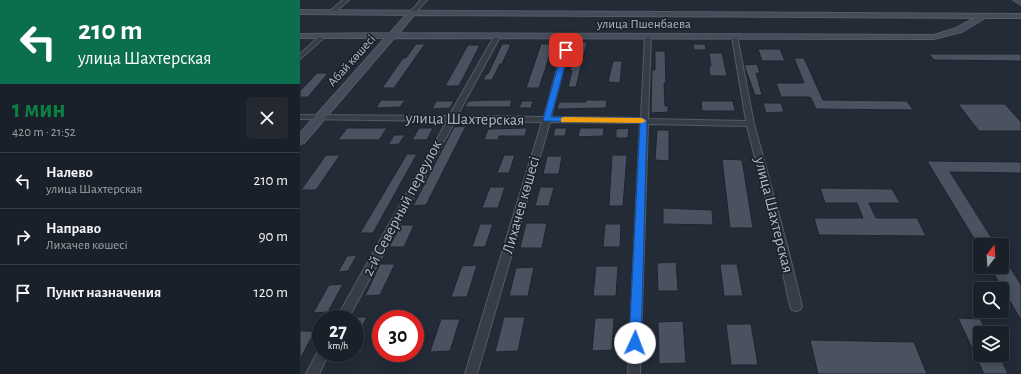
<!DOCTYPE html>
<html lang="ru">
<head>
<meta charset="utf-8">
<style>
	body { margin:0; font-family:"Alegreya Sans",sans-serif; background:#232831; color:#f1f3f6; height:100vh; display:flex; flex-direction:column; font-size:15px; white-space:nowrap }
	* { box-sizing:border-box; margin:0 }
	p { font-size:13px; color:#9fa3a8 }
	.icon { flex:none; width:22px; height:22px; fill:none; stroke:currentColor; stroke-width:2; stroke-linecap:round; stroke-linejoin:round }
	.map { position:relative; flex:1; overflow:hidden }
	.sheet { display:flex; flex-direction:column; background:#1a2029; width:300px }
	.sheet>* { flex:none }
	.hud { background:#0b6e4f; color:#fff; overflow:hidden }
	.needle { width:26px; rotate:17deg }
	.controls { position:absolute; left:673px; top:238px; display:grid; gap:8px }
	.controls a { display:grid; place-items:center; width:36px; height:36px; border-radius:4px; background:#1a2029; box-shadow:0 2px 10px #0003,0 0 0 1px #383e46; font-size:20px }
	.speed { position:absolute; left:12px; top:310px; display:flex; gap:8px; font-size:20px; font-weight:700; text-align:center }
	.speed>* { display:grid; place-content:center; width:52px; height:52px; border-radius:50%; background:#1a2029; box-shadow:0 2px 10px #0003,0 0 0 1px #383e46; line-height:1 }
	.speed small { font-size:10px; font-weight:400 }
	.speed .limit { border:6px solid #d22; background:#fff; color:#111 }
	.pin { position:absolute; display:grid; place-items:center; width:34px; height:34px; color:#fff; margin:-17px; border-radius:8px; box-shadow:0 2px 6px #0006 }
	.me { position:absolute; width:44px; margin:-22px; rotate:2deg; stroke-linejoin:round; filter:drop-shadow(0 0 3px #0008) }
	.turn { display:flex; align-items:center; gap:14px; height:84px; padding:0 12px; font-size:18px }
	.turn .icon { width:52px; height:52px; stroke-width:2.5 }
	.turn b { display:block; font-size:28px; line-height:34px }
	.round { display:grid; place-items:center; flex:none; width:42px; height:42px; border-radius:4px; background:#232831 }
	.overview { display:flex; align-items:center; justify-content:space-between; height:68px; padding:0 12px }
	h1 { font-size:24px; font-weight:700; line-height:30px; color:#0b8043 }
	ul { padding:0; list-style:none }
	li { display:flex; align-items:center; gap:12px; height:56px; padding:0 12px; border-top:1px solid #383e46 }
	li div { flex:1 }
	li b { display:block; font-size:15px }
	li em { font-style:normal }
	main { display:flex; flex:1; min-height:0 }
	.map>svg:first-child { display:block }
	.building { fill:#4a5260; stroke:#1e242e }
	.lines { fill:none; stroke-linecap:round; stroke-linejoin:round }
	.street-casing { stroke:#545b65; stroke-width:2 }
	.secondary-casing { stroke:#545b65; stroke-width:2 }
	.street { fill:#373d47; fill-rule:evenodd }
	.secondary { fill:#454c5a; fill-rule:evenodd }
	.route { fill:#1a73e8; stroke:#114b97 }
	.slow { fill:#f59e0b }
	.labels { text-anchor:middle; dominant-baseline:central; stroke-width:3.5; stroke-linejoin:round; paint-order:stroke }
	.far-street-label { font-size:13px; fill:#b1b8c3; stroke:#1c222c }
	.street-label { font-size:16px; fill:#b1b8c3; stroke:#1c222c }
</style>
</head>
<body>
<main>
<section class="sheet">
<div class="hud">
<div class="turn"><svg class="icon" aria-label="left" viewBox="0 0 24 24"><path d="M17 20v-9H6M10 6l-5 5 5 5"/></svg><div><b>210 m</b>улица Шахтерская</div></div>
</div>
<div class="overview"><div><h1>1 мин</h1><p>420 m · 21:52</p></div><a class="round"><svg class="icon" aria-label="close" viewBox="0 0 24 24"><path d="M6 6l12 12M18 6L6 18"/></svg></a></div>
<ul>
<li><svg class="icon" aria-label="left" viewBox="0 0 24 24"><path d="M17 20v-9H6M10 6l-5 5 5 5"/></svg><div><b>Налево</b><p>улица Шахтерская</p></div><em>210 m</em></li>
<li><svg class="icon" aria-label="right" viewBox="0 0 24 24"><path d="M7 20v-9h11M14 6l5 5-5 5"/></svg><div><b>Направо</b><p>Лихачев көшесі</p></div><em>90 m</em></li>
<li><svg class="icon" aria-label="arrive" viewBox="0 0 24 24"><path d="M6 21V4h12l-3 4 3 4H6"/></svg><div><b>Пункт назначения</b></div><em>120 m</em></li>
</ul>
</section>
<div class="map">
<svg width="721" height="374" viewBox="0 0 721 374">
	<rect width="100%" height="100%" fill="#232b37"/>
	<!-- building -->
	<g class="building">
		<path d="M277 42H287L276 87H268L272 71H270Z"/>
		<path d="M116 44H125L94 88H82L103 58H106Z"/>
		<path d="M202 44H211L202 64H200L192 80H183L186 74H188Z"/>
		<path d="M241 44H253L245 70 239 88H226Z"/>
		<path d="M393 44H405L406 50H394Z"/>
		<path d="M168 45H180L159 86H145Z"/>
		<path d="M458 49H480L485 61H462Z"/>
		<path d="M355 51H365L366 83H364L365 106H368V112L351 113 352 70H355Z"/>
		<path d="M409 53H422L427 76H410L409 66H411Z"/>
		<path d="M629 54H721V61L634 60Z"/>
		<path d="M494 58H504L523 100 607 101 613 110 516 109 511 98 509 97H481L476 83H504Z"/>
		<path d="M313 61H322L320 83 308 82Z"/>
		<path d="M457 64 460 73H456L462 95H455L444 65Z"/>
		<path d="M17 73H28L8 97H0V91Z"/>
		<path d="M81 100H105L100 107 76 108Z"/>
		<path d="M190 100H212L210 107H165L168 101Z"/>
		<path d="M286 100H307L306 108 257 109 259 102H286Z"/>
		<path d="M136 101H154L150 108 132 109Z"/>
		<path d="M222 101H233L231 108H219Z"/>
		<path d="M401 101H433L435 111H402Z"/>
		<path d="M463 103H481L484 112 466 113Z"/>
		<path d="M658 104H705L721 122V131H679Z"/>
		<path d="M166 126 126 205 113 206 154 127Z"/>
		<path d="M47 128H87L79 140H38Z"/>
		<path d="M119 128H133L127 140H112Z"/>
		<path d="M227 128 225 136H199L198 140H184L188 129Z"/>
		<path d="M255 128H267L265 136H253Z"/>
		<path d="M280 128H304L303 136 278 137Z"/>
		<path d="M329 128 328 138H316V129Z"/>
		<path d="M357 130H369V161L355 160Z"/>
		<path d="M94 135H105L99 144 88 145Z"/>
		<path d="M107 154H117L73 233H60Z"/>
		<path d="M26 155H40L16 190H1Z"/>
		<path d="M204 155H215L209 173H197Z"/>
		<path d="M312 155H327L323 206H309Z"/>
		<path d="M247 156H262L259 174H243Z"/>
		<path d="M422 159 442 160 453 228H430Z"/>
		<path d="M627 161 721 162V173L650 172 696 245H678Z"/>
		<path d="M190 187H205L198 208H182Z"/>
		<path d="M240 187H254L249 206H235Z"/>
		<path d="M520 188 592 189 600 203H569L576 218H617L626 236 519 235 514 218H563L557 203H525Z"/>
		<path d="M363 208 412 210 413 225 363 224Z"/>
		<path d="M226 223H247L242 248H220Z"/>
		<path d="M180 224H193L185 247H172Z"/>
		<path d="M305 224H321L320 247H303Z"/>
		<path d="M101 225H114L104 247H89Z"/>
		<path d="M702 254 721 285V320L690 267H702Z"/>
		<path d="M57 255 48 271 38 272 47 256Z"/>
		<path d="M376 262 378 291H358L357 263Z"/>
		<path d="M80 264H95L80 295 65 296Z"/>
		<path d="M420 264H437L443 296H424Z"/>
		<path d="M177 265 167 297H151L162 266Z"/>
		<path d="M296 266H318L316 296H293Z"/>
		<path d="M234 267 228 296H209L216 268Z"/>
		<path d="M43 284 28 312 13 313 29 285Z"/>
		<path d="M55 317H67L55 341Z"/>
		<path d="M204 317H225L218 351 195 352Z"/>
		<path d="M295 318H314L312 350 292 351Z"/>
		<path d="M658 318 680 319 687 333H680V355H699L708 374H684Z"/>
		<path d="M141 319H160L150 351 130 352Z"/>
		<path d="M383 321 386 363 359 364 358 322Z"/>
		<path d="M426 324H451L458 365H431Z"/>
		<path d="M0 331H15L0 359Z"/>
		<path d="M510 340 614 342 627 374H518Z"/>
	</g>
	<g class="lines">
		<defs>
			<g id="street">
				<path d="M43 0H49L34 13H30V11Z"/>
				<path d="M121 0H127L114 14H110V12Z"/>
				<path d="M198 33 201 35 157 116 244 117 266 36 269 34 272 36 251 117 341 118 345 36 348 34 351 36 348 119 446 121 432 37 437 36 454 124 487 245 502 306 500 310 496 311 492 310 490 306 477 245 447 126 348 124 340 374H328L340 123 250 122 177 374H165L242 122 155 121 48 319H36L147 121 0 119V115L149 116 195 35Z"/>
				<path d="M21 35 26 36 0 59V54Z"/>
				<path d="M21 348V353H29L19 374H6L19 349Z"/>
			</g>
			<g id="secondary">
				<path d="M713 0H721V5Z"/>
				<path d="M0 10 721 14V18H685L662 32 634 39 94 38 4 143 0 144V133L85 38H0V34L90 33 106 15 0 14ZM114 15 675 18 656 28 634 35 99 33Z"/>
			</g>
		</defs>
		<!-- street casing -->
		<use href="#street" class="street-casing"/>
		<!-- secondary casing -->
		<use href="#secondary" class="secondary-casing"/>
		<!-- street -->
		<use href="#street" class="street"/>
		<!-- secondary -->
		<use href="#secondary" class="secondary"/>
	</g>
	<!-- route -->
	<path class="route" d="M263 48 269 50 251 117 344 118 347 121 341 343 340 347 335 349 331 347 329 343 340 123 244 121 243 120Z"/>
	<!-- slow -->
	<path class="slow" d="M264 117 342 118 346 121 342 123 261 122V118Z"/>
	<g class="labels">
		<!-- far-street labels -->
		<g class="far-street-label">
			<text x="344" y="24">улица Пшенбаева</text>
			<text transform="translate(52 61) rotate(-48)">Абай көшесі</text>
		</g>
		<!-- street labels -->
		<g class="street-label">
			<text transform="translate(165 119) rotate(1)">улица Шахтерская</text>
			<text transform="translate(221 205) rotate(-74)">Лихачев көшесі</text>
			<text transform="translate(102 208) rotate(-62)">2-й Северный переулок</text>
			<text transform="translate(474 215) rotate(76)">улица Шахтерская</text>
		</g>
	</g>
</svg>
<div class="controls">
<a><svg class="needle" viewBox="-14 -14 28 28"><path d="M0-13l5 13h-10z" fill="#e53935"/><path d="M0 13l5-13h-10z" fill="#9fa3a8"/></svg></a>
<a><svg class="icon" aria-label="search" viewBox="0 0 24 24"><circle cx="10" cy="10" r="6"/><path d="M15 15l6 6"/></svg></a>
<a><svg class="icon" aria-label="layers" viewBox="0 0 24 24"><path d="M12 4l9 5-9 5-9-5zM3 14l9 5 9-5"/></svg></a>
</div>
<div class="speed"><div>27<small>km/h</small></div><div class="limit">30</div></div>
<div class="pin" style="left:266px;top:50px;background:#d93025"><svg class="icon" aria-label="arrive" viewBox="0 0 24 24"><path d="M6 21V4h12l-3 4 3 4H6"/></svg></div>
<svg class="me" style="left:335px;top:343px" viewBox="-20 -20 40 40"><circle r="19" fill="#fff"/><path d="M0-13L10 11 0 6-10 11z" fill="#1a73e8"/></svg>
</div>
</main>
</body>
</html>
